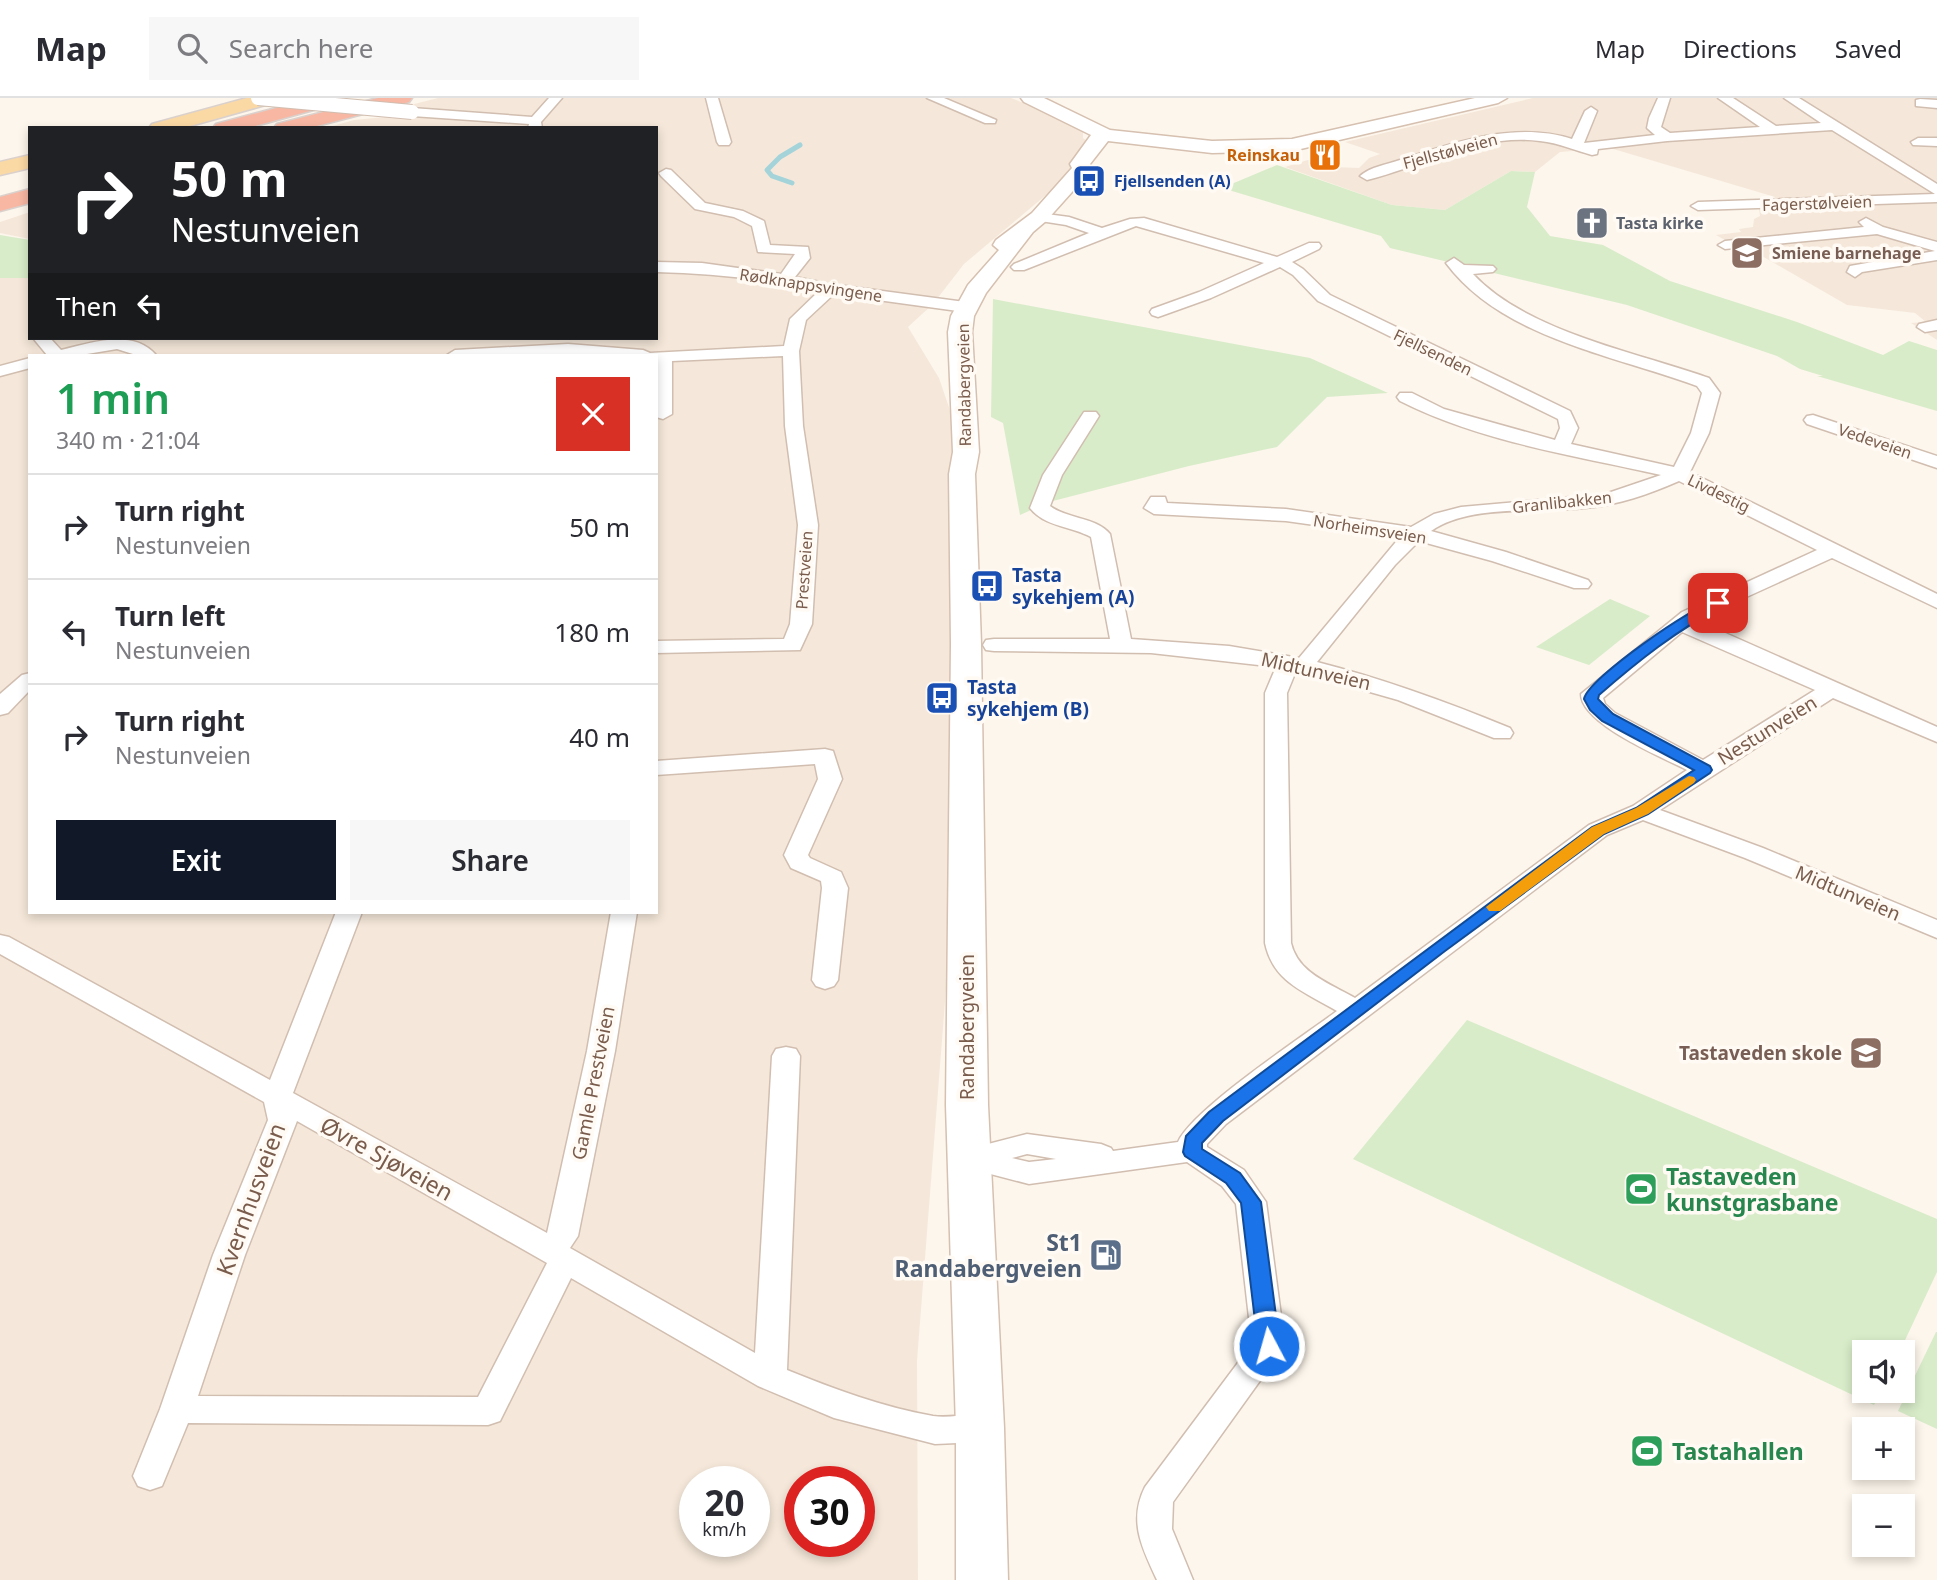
<!DOCTYPE html>
<html lang="en">
<head>
<meta charset="utf-8">
<style>
	body { margin:0; font-family:"Noto Sans",sans-serif; background:#f7f7f7; color:#2b2b33; height:100vh; display:flex; flex-direction:column; font-size:26px; white-space:nowrap }
	* { box-sizing:border-box; margin:0 }
	p { font-size:23px; color:#7c7c81 }
	.icon { flex:none; width:38px; height:38px; fill:none; stroke:currentColor; stroke-width:2; stroke-linecap:round; stroke-linejoin:round }
	.map { position:relative; flex:1; overflow:hidden }
	.details { position:absolute; left:28px; top:256px; width:630px; height:560px; display:flex; flex-direction:column; background:#fff; border-radius:0px; box-shadow:0 4px 10px #0003 }
	.details>* { flex:none }
	.guide { position:absolute; left:28px; top:28px; width:630px; height:214px; border-radius:0px; box-shadow:0 4px 10px #0003; background:#202124; color:#fff; overflow:hidden }
	.tools { position:absolute; left:1852px; top:1242px; display:grid; gap:14px }
	.tools a { display:grid; place-items:center; width:63px; height:63px; border-radius:0px; background:#fff; box-shadow:0 4px 10px #0003; font-size:35px }
	.speed { position:absolute; left:679px; top:1368px; display:flex; gap:14px; font-size:35px; font-weight:700; text-align:center }
	.speed>* { display:grid; place-content:center; width:91px; height:91px; border-radius:50%; background:#fff; box-shadow:0 4px 10px #0003; line-height:1 }
	.speed small { font-size:18px; font-weight:400 }
	.speed .limit { border:10px solid #d22; background:#fff; color:#111 }
	.pin { position:absolute; display:grid; place-items:center; width:60px; height:60px; color:#fff; margin:-30px; border-radius:14px; box-shadow:0 4px 10px #0006 }
	.me { position:absolute; width:77px; margin:-38px; rotate:354deg; stroke-linejoin:round; filter:drop-shadow(0 0 5px #0008) }
	.turn { display:flex; align-items:center; gap:24px; height:147px; padding:0 28px; font-size:32px }
	.turn .icon { width:91px; height:91px; stroke-width:2.5 }
	.turn b { display:block; font-size:49px; line-height:60px }
	.then { display:flex; align-items:center; height:66px; padding:0 28px; background:#0003; gap:14px; font-size:26px }
	.round { display:grid; place-items:center; flex:none; width:74px; height:74px; border-radius:0px; background:#f7f7f7 }
	.head { display:flex; align-items:center; justify-content:space-between; height:119px; padding:0 28px }
	h1 { font-size:42px; font-weight:600; line-height:52px; color:#1e9e55 }
	.cta { display:flex; gap:14px; margin-top:auto; padding:14px 28px }
	.cta a { flex:1; height:80px; border-radius:0px; background:#111827; color:#fff; font-size:28px; font-weight:600; line-height:80px; text-align:center }
	.cta a+a { background:#f7f7f7; color:#2b2b33 }
	ul { padding:0; list-style:none }
	li { display:flex; align-items:center; gap:21px; height:105px; padding:0 28px; border-top:2px solid #e1e1e2 }
	li div { flex:1 }
	li b { display:block; font-size:26px }
	li em { font-style:normal }
	header { display:flex; align-items:center; gap:42px; box-sizing:border-box; height:98px; padding:0 35px; background:#fff; border-bottom:2px solid #e1e1e2 }
	header strong { font-size:33px }
	nav { display:flex; gap:38px; margin-inline-start:auto; font-size:24px }
	.search { width:490px; height:63px; background:#f7f7f7; display:flex; align-items:center; gap:18px; box-sizing:border-box; padding:0 24px; border-radius:0px; color:#7c7c81; font-size:26px }
	.map>svg:first-child { display:block }
	.residential { fill:#f5e8da; fill-rule:evenodd }
	.green { fill:#d8ecc9 }
	.lines { fill:none; stroke-linecap:round; stroke-linejoin:round }
	.stream { stroke:#a5d3da; stroke-width:5 }
	.street-casing { stroke:#d1beb0; stroke-width:3 }
	.secondary-casing { stroke:#d6c0b0; stroke-width:3 }
	.primary-casing { stroke:#dad1cd; stroke-width:3 }
	.highway-casing { stroke:#dad1cd; stroke-width:3 }
	.street { fill:#fff; fill-rule:evenodd }
	.secondary { fill:#fff; fill-rule:evenodd }
	.primary { fill:#fbd9a5; fill-rule:evenodd }
	.highway { fill:#f7b7a3; fill-rule:evenodd }
	.street-bridge-casing { stroke:#d1beb0; stroke-width:16; stroke-linecap:butt }
	.street-bridge { stroke:#fff; stroke-width:14 }
	.route { fill:#1a73e8; stroke:#114b97; stroke-width:2 }
	.slow { fill:#f59e0b }
	.labels { text-anchor:middle; dominant-baseline:central; stroke-width:7; stroke-linejoin:round; paint-order:stroke }
	.far-street-label { font-size:16px; fill:#7a5c4d; stroke:#fffaf3 }
	.far-food-label { font-size:16px; font-weight:bold; fill:#c56008; stroke:#fffaf3; text-anchor:end }
	.far-transit-label { font-size:16px; font-weight:bold; fill:#164399; stroke:#fffaf3; text-anchor:start }
	.far-worship-label { font-size:16px; font-weight:bold; fill:#5b616d; stroke:#fffaf3; text-anchor:start }
	.far-education-label { font-size:16px; font-weight:bold; fill:#785e54; stroke:#fffaf3; text-anchor:start }
	.transit-label { font-size:19px; font-weight:bold; fill:#164399; stroke:#fffaf3; text-anchor:start }
	.street-label { font-size:19px; fill:#7a5c4d; stroke:#fffaf3 }
	.education-label { font-size:19px; font-weight:bold; fill:#785e54; stroke:#fffaf3; text-anchor:end }
	.near-street-label { font-size:23px; fill:#7a5c4d; stroke:#fffaf3 }
	.near-leisure-label { font-size:23px; font-weight:bold; fill:#27864d; stroke:#fffaf3; text-anchor:start }
	.near-service-label { font-size:23px; font-weight:bold; fill:#4e5e75; stroke:#fffaf3; text-anchor:end }
</style>
</head>
<body>
<header>
<strong>Map</strong>
<div class="search"><svg class="icon" aria-label="search" viewBox="0 0 24 24"><circle cx="10" cy="10" r="6"/><path d="M15 15l6 6"/></svg>Search here</div>
<nav><a>Map</a><a>Directions</a><a>Saved</a></nav>
</header>
<div class="map">
<svg width="1937" height="1482" viewBox="0 0 1937 1482">
	<rect width="100%" height="100%" fill="#fdf6ec"/>
	<!-- residential -->
	<g class="residential">
		<path d="M438 0H1011L1051 16 1083 34V40L1091 46 1103 49 964 166 933 206 908 229 939 280 954 324 965 647 917 1263 918 1482H0V180H30V240H656V30H326L354 22 395 18 414 6ZM30 257H656V814H30ZM695 1384H754V1444H695ZM800 1384H859V1444H800Z"/>
		<path d="M1533 0H1937V242L1911 225 1926 224 1915 215 1847 207 1748 150H1739L1716 137 1741 134 1739 131 1753 129 1754 121 1760 118 1759 111 1775 99 1610 50 1560 54 1535 74 1511 73 1445 112 1392 107 1285 69 1311 61 1334 69 1359 70 1369 60 1380 56 1345 44Z"/>
		<path d="M30 114V141L0 135V124Z"/>
	</g>
	<!-- green -->
	<g class="green">
		<path d="M1277 67 1392 107 1445 112 1511 73 1535 74 1527 109 1550 138 1603 147 1670 183 1797 224 1883 257 1909 243 1937 252V313L1817 278H1823L1800 271 1777 258 1627 207 1390 150 1381 138 1222 90Z"/>
		<path d="M0 137 30 142V180H0Z"/>
		<path d="M993 201 1310 260 1388 295 1327 299 1277 349 1189 368 1049 404 1020 417 1003 325 991 319Z"/>
		<path d="M1610 501 1650 518 1589 567 1536 549Z"/>
		<path d="M1467 922 1937 1121V1174L1899 1255H1864V1293H1881L1874 1307 1353 1061Z"/>
		<path d="M1936 1234H1937V1331L1898 1313Z"/>
	</g>
	<g class="lines">
		<!-- stream -->
		<path class="stream" d="M792 85 772 78 767 72 780 59 800 47"/>
		<defs>
			<g id="street">
				<path d="M549 0H562L541 24 542 30H528L529 26 412 18 406 14 412 10 532 19Z"/>
				<path d="M706 0H718L731 44 729 47H719L717 44Z"/>
				<path d="M927 0H944L996 22 995 25H985Z"/>
				<path d="M1658 0H1670L1661 29 1670 35 1760 29 1718 0H1733L1776 28 1821 25 1784 0H1799L1937 86V104L1698 112 1691 108 1698 104 1935 96 1832 32 1667 43 1598 51 1597 56 1592 57C1574 52 1559 45 1540 43 1479 35 1424 68 1367 82L1360 78C1370 69 1388 66 1400 62 1454 44 1516 23 1572 41L1585 13 1591 9 1597 13 1584 45 1655 37 1647 30 1649 20Z"/>
				<path d="M1920 1 1937 2V10L1916 8V2Z"/>
				<path d="M1918 40H1937V48L1913 47 1911 44Z"/>
				<path d="M666 71 671 72 705 105 743 113 764 123 770 147 808 149 810 160 795 179 830 186 965 204 973 209 965 214 834 196 806 222 799 253 803 328 818 427 812 526 800 552 656 555V543L784 541 790 526 798 427 785 328 783 258 672 263V316L663 321 656 319V257H447L455 252 568 246 643 252 650 255 784 248 790 221 819 193C765 181 711 175 656 174V164L702 165 781 176 795 156 758 154 752 128 734 119 695 111 661 78 659 75Z"/>
				<path d="M1039 115 1069 119 1102 130 1130 121 1144 120 1277 159 1309 145H1319L1321 148 1319 151 1292 164 1303 171 1330 197 1570 313 1578 330 1571 346 1674 369 1691 335 1702 295 1697 288C1613 257 1502 240 1446 165L1454 160 1464 167 1493 168 1496 171 1493 174 1473 176C1527 234 1636 254 1709 280L1720 295 1709 335 1690 374 1937 496V510L1832 460 1696 522 1937 629V644L1833 600 1660 712 1763 750 1937 822V840L1745 760 1643 722 1607 737 1226 1026 1207 1046V1049L1244 1072 1266 1104 1285 1248 1173 1404 1172 1431 1193 1482H1157C1142 1450 1128 1423 1145 1389L1252 1246 1236 1106 1222 1088 1187 1064 1029 1086 960 1068 955 1061 960 1054 965 1052 1027 1036 1101 1046 1111 1050 1113 1053 1178 1044C1193 1011 1302 939 1337 913 1305 894 1273 884 1265 845V595L1276 569 1151 555 994 553 986 552 983 547 986 542 994 541H1110L1091 439C1071 428 1045 429 1030 410L1043 377 1084 314H1096L1099 318 1062 377 1050 408C1067 421 1096 419 1110 436L1131 541 1229 548 1299 560 1400 439 1286 423 1154 416 1144 410 1151 399H1165L1167 405 1286 411 1411 429 1434 416 1461 409 1605 396 1661 377C1573 357 1481 344 1400 303L1397 299 1400 295H1412L1444 311 1555 342 1560 330 1558 321 1318 203 1293 177 1280 169 1211 200 1158 219 1152 217 1150 214 1152 211 1199 194 1264 165 1136 128 1024 172H1014L1011 169 1014 166 1089 135 1066 127 1034 122 1032 119 1034 116ZM1679 383 1817 452 1682 514 1581 596C1581 626 1662 659 1687 672L1633 708 1589 727 1355 900C1329 885 1298 875 1291 845L1287 595 1296 573 1398 602 1494 640H1510L1513 635 1510 630C1447 604 1384 581 1317 564L1395 467 1419 443 1492 463 1574 490H1588L1591 486 1588 482 1506 454 1431 433C1470 406 1539 415 1585 410 1619 407 1649 396 1679 383ZM1682 534 1815 592 1703 662 1615 615 1605 606 1603 600ZM1027 1056 1056 1061 1029 1064 1012 1060Z"/>
				<path d="M1866 120 1883 129 1937 144V162L1862 174 1855 179 1847 174 1850 168 1935 153 1877 136 1725 151 1718 147 1725 143 1864 129 1859 124Z"/>
				<path d="M1937 222V232L1925 234 1917 229 1919 226Z"/>
				<path d="M33 240H50L61 252C90 245 133 230 156 257H136L117 251 81 257H47Z"/>
				<path d="M30 260V270L0 278V268Z"/>
				<path d="M1813 317 1937 358V370L1807 326 1804 322 1807 318Z"/>
				<path d="M30 575V592L8 615 0 617V596L22 577Z"/>
				<path d="M825 651 833 653 842 681 808 757 810 760 841 774 848 790 838 882 834 888 825 891 816 888 812 882 822 790 821 783 791 770 784 757 818 681 815 666 656 677V663Z"/>
				<path d="M336 814H362L293 995 547 1135 587 953 611 814H637L615 953 578 1138 570 1150 755 1255 772 958 776 951 786 949 796 951 800 958 787 1272C834 1291 882 1309 933 1318 953 1321 972 1313 992 1320L997 1330 992 1340 980 1344 935 1346 834 1320 758 1288 571 1180 500 1323 488 1327 188 1325 162 1388 150 1392 138 1388 133 1378 160 1311 213 1157 268 1022 264 1004 0 856V837L9 839 270 982ZM297 1023 547 1165 478 1299 198 1298 245 1157Z"/>
			</g>
			<path id="secondary" d="M1021 0H1044L1110 32 1212 43 1292 41 1475 0H1507L1498 5 1292 53 1212 55 1108 43 1090 66 1092 71 1089 75 1046 123 1033 134 986 195 974 218 972 234 979 354 975 376 981 546 988 1007 1004 1330 1008 1482H956V1330L946 1007 951 546 949 376 953 354 948 234 951 218 968 187 999 152 993 147 996 142 1032 115 1072 70 1070 66 1091 37 1024 4Z"/>
			<g id="primary">
				<path d="M247 0H279L276 4 183 30H149L152 26Z"/>
				<path d="M30 57V70L0 77V64Z"/>
			</g>
			<g id="highway">
				<path d="M378 0H412L409 4 309 30H274L277 26Z"/>
				<path d="M310 1 317 3 320 7 317 11 248 30H213L216 26Z"/>
				<path d="M30 91V105L0 113V99Z"/>
			</g>
		</defs>
		<!-- street casing -->
		<use href="#street" class="street-casing"/>
		<!-- secondary casing -->
		<use href="#secondary" class="secondary-casing"/>
		<!-- primary casing -->
		<use href="#primary" class="primary-casing"/>
		<!-- highway casing -->
		<use href="#highway" class="highway-casing"/>
		<!-- street -->
		<use href="#street" class="street"/>
		<!-- secondary -->
		<use href="#secondary" class="secondary"/>
		<!-- primary -->
		<use href="#primary" class="primary"/>
		<!-- highway -->
		<use href="#highway" class="highway"/>
		<defs>
			<path id="street-bridge" d="M258 0 412 14"/>
		</defs>
		<!-- street-bridge casing -->
		<use href="#street-bridge" class="street-bridge-casing"/>
		<!-- street-bridge -->
		<use href="#street-bridge" class="street-bridge"/>
	</g>
	<!-- route -->
	<path class="route" d="M1718 501 1725 505 1723 508C1677 532 1638 563 1599 597L1598 601 1613 616 1710 668 1712 672 1710 675 1648 716 1604 736 1445 853 1223 1023 1202 1045V1051L1240 1075 1261 1104 1280 1248 1277 1254 1269 1257 1262 1254 1258 1248 1241 1105 1226 1085 1185 1058 1183 1054 1186 1038 1209 1014 1592 729 1636 710 1694 672 1602 623 1590 612 1584 601C1588 580 1695 507 1718 501Z"/>
	<!-- slow -->
	<path class="slow" d="M1689 678 1694 679 1696 682 1694 685 1648 716 1604 736 1500 813H1489L1486 809 1592 729 1636 710Z"/>
	<!-- icons -->
	<defs>
		<symbol id="restaurant-square" viewBox="-11 -11 22 22"><rect x="-9" y="-9" width="18" height="18" rx="4" fill="#e8710a" stroke="#fffaf3"/><path d="M-5-6h1v4h1v-4h1v4h1v-4h1v5L-1.5 .5V6h-2V.5L-5-1ZM5-6V6H3V1.5H1.5Q1.5-4 5-6Z" fill="#fff"/></symbol>
		<symbol id="bus-square" viewBox="-11 -11 22 22"><rect x="-9" y="-9" width="18" height="18" rx="4" fill="#1a4fb4" stroke="#fffaf3"/><path d="M-5-6H5V4H4V6H2V4H-2V6H-4V4H-5ZM-3.5-4V0h7V-4ZM-3.5 1.2v1.5H-2V1.2ZM2 1.2v1.5H3.5V1.2Z" fill="#fff"/></symbol>
		<symbol id="church-square" viewBox="-11 -11 22 22"><rect x="-9" y="-9" width="18" height="18" rx="4" fill="#6b7280" stroke="#fffaf3"/><path d="M-1.2-6h2.4v3.5h3.3v2.4h-3.3V6h-2.4V-.1h-3.3v-2.4h3.3Z" fill="#fff"/></symbol>
		<symbol id="school-square" viewBox="-11 -11 22 22"><rect x="-9" y="-9" width="18" height="18" rx="4" fill="#8d6e63" stroke="#fffaf3"/><path d="M0-5L7-2L0 1L-7-2ZM-4 1L0 2.5L4 1V4Q0 6-4 4Z" fill="#fff"/></symbol>
		<symbol id="stadium-square" viewBox="-11 -11 22 22"><rect x="-9" y="-9" width="18" height="18" rx="4" fill="#2e9e5b" stroke="#fffaf3"/><path d="M0-5a6.5 5 0 1 0 0 10a6.5 5 0 1 0 0-10ZM-3.5-1.8h7v3.6h-7Z" fill="#fff"/></symbol>
		<symbol id="fuel-square" viewBox="-11 -11 22 22"><rect x="-9" y="-9" width="18" height="18" rx="4" fill="#5c6f8a" stroke="#fffaf3"/><path d="M-5.5-6h7V0h2V4h1.3V-2.5L3-4.5l.8-.8L6-3V5H2.5V1h-1V6h-7ZM-4.2-4.7v3.2H.2V-4.7Z" fill="#fff"/></symbol>
	</defs>
	<g fill-rule="evenodd">
		<use href="#restaurant-square" x="1306" y="38" width="38" height="38"/>
		<use href="#bus-square" x="1070" y="64" width="38" height="38"/>
		<use href="#church-square" x="1573" y="106" width="38" height="38"/>
		<use href="#school-square" x="1728" y="136" width="38" height="38"/>
		<use href="#bus-square" x="968" y="469" width="38" height="38"/>
		<use href="#bus-square" x="923" y="581" width="38" height="38"/>
		<use href="#school-square" x="1847" y="936" width="38" height="38"/>
		<use href="#stadium-square" x="1622" y="1072" width="38" height="38"/>
		<use href="#fuel-square" x="1087" y="1138" width="38" height="38"/>
		<use href="#stadium-square" x="1628" y="1334" width="38" height="38"/>
	</g>
	<g class="labels">
		<!-- far-street labels -->
		<g class="far-street-label">
			<text transform="translate(1450 53) rotate(-15)">Fjellstølveien</text>
			<text transform="translate(1817 105) rotate(-2)">Fagerstølveien</text>
			<text transform="translate(811 187) rotate(9)">Rødknappsvingene</text>
			<text transform="translate(1433 254) rotate(26)">Fjellsenden</text>
			<text transform="translate(964 287) rotate(-91)">Randabergveien</text>
			<text transform="translate(1875 343) rotate(19)">Vedeveien</text>
			<text transform="translate(1719 395) rotate(26)">Livdestig</text>
			<text transform="translate(1562 404) rotate(-6)">Granlibakken</text>
			<text transform="translate(1370 431) rotate(9)">Norheimsveien</text>
			<text transform="translate(804 472) rotate(-86)">Prestveien</text>
		</g>
		<!-- far-food labels -->
		<g class="far-food-label">
			<text x="1300" y="57">Reinskau</text>
		</g>
		<!-- far-transit labels -->
		<g class="far-transit-label">
			<text x="1114" y="83">Fjellsenden (A)</text>
		</g>
		<!-- far-worship labels -->
		<g class="far-worship-label">
			<text x="1616" y="125">Tasta kirke</text>
		</g>
		<!-- far-education labels -->
		<g class="far-education-label">
			<text x="1772" y="155">Smiene barnehage</text>
		</g>
		<!-- transit labels -->
		<g class="transit-label">
			<text x="1012" y="477">Tasta<tspan x="1012" dy="22">sykehjem (A)</tspan></text>
			<text x="967" y="589">Tasta<tspan x="967" dy="22">sykehjem (B)</tspan></text>
		</g>
		<!-- street labels -->
		<g class="street-label">
			<text transform="translate(1316 573) rotate(13)">Midtunveien</text>
			<text transform="translate(1767 632) rotate(-32)">Nestunveien</text>
			<text transform="translate(1848 795) rotate(23)">Midtunveien</text>
			<text transform="translate(967 929) rotate(-90)">Randabergveien</text>
			<text transform="translate(593 985) rotate(-79)">Gamle Prestveien</text>
		</g>
		<!-- education labels -->
		<g class="education-label">
			<text x="1842" y="955">Tastaveden skole</text>
		</g>
		<!-- near-street labels -->
		<g class="near-street-label">
			<text transform="translate(387 1060) rotate(29)">Øvre Sjøveien</text>
			<text transform="translate(250 1101) rotate(-70)">Kvernhusveien</text>
		</g>
		<!-- near-leisure labels -->
		<g class="near-leisure-label">
			<text x="1666" y="1078">Tastaveden<tspan x="1666" dy="26">kunstgrasbane</tspan></text>
			<text x="1672" y="1353">Tastahallen</text>
		</g>
		<!-- near-service labels -->
		<g class="near-service-label">
			<text x="1082" y="1144">St1<tspan x="1082" dy="26">Randabergveien</tspan></text>
		</g>
	</g>
</svg>
<div class="tools">
<a><svg class="icon" aria-label="sound" viewBox="0 0 24 24"><path d="M4 9h4l5-4v14l-5-4H4zM17 9q2 3 0 6"/></svg></a>
<a>+</a>
<a>−</a>
</div>
<div class="speed"><div>20<small>km/h</small></div><div class="limit">30</div></div>
<div class="pin" style="left:1718px;top:505px;background:#d93025"><svg class="icon" aria-label="arrive" viewBox="0 0 24 24"><path d="M6 21V4h12l-3 4 3 4H6"/></svg></div>
<svg class="me" style="left:1269px;top:1248px" viewBox="-20 -20 40 40"><circle r="17" fill="#1a73e8" stroke="#fff" stroke-width="3"/><path d="M0-11L8 9 0 5-8 9z" fill="#fff"/></svg>
<div class="guide">
<div class="turn"><svg class="icon" aria-label="right" viewBox="0 0 24 24"><path d="M7 20v-9h11M14 6l5 5-5 5"/></svg><div><b>50 m</b>Nestunveien</div></div>
<div class="then">Then<svg class="icon" aria-label="left" viewBox="0 0 24 24"><path d="M17 20v-9H6M10 6l-5 5 5 5"/></svg></div>
</div>
<section class="details">
<div class="head"><div><h1>1 min</h1><p>340 m · 21:04</p></div><a class="round" style="background:#d93025;color:#fff"><svg class="icon" aria-label="close" viewBox="0 0 24 24"><path d="M6 6l12 12M18 6L6 18"/></svg></a></div>
<ul>
<li><svg class="icon" aria-label="right" viewBox="0 0 24 24"><path d="M7 20v-9h11M14 6l5 5-5 5"/></svg><div><b>Turn right</b><p>Nestunveien</p></div><em>50 m</em></li>
<li><svg class="icon" aria-label="left" viewBox="0 0 24 24"><path d="M17 20v-9H6M10 6l-5 5 5 5"/></svg><div><b>Turn left</b><p>Nestunveien</p></div><em>180 m</em></li>
<li><svg class="icon" aria-label="right" viewBox="0 0 24 24"><path d="M7 20v-9h11M14 6l5 5-5 5"/></svg><div><b>Turn right</b><p>Nestunveien</p></div><em>40 m</em></li>
</ul>
<div class="cta"><a>Exit</a><a>Share</a></div>
</section>
</div>
</body>
</html>
